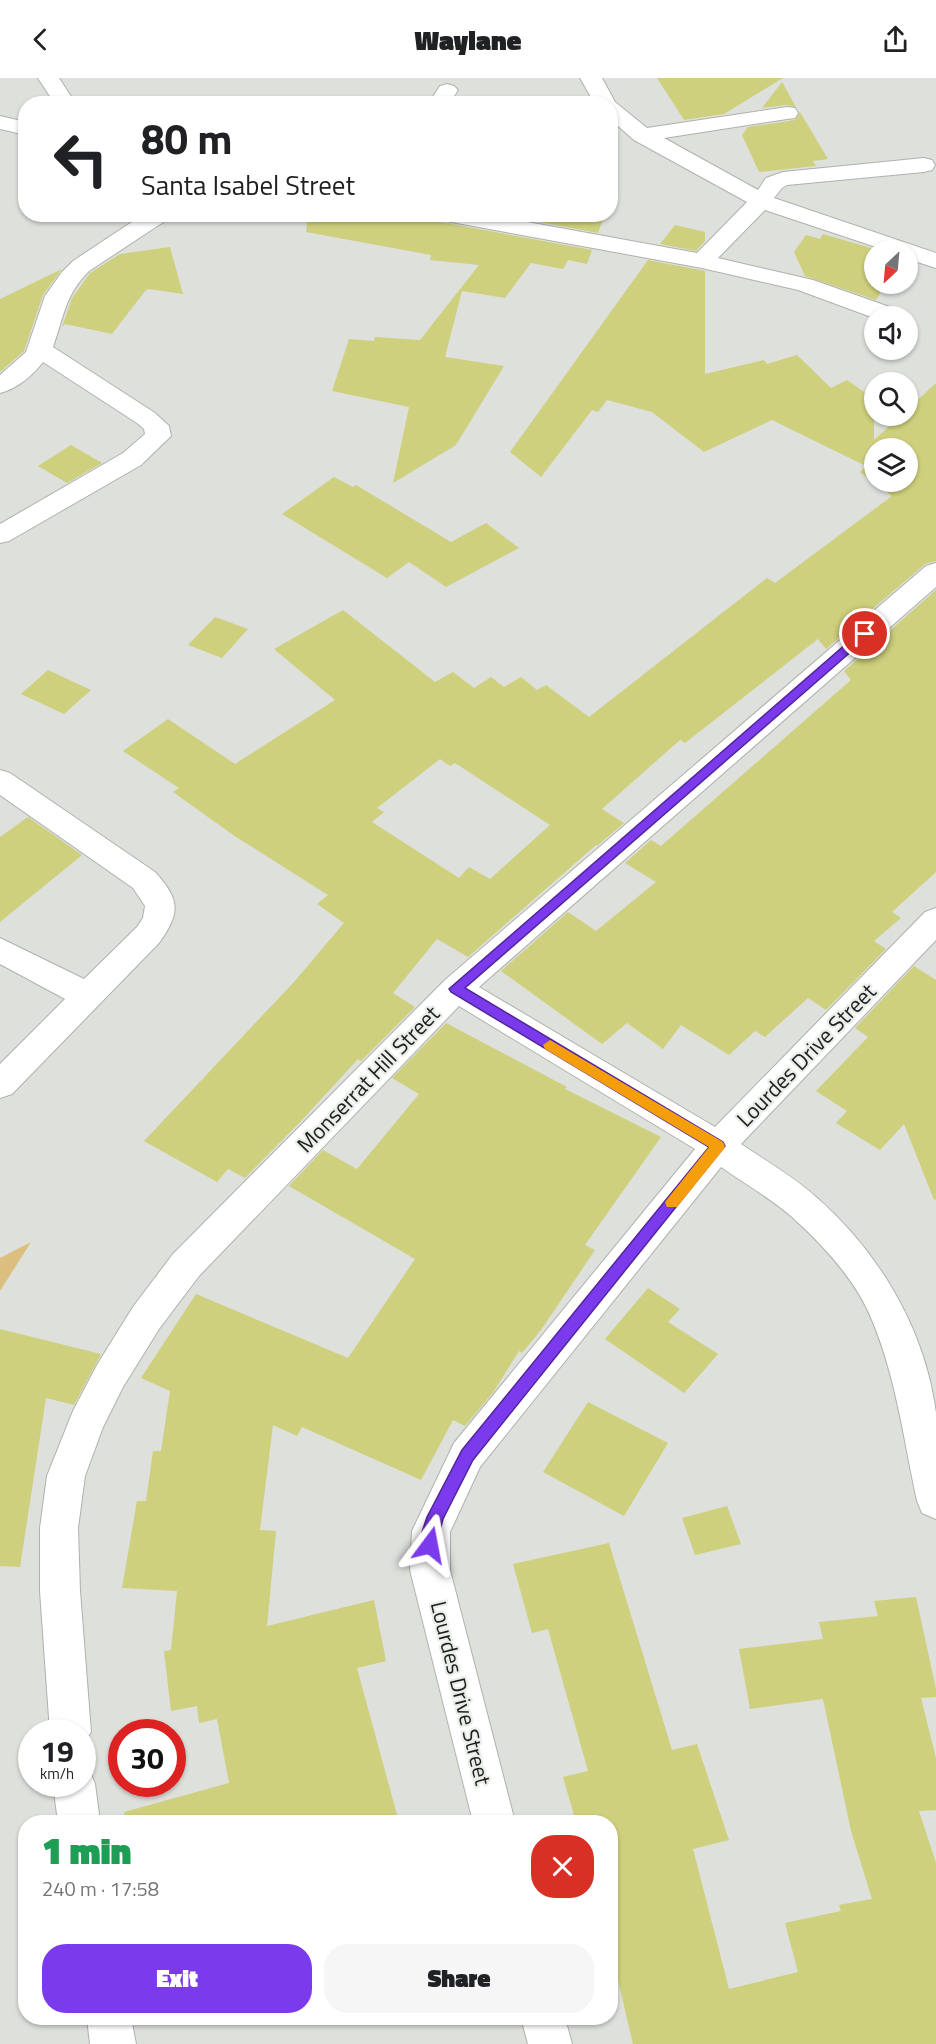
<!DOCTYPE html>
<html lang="en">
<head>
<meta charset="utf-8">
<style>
	body { margin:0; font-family:"Titillium Web",sans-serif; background:#f6f6f6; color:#202124; height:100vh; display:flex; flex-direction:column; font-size:22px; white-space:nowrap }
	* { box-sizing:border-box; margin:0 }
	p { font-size:20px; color:#757577 }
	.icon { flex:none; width:33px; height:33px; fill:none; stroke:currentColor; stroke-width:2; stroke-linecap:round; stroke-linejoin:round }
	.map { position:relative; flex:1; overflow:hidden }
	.details { position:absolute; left:18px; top:1737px; width:600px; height:210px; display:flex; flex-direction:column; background:#fff; border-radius:24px; box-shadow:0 2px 4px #0004 }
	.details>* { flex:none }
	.hud { position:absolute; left:18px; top:18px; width:600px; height:126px; border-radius:24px; box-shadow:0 2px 4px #0004; background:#fff; color:#202124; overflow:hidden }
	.needle { width:39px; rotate:206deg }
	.tools { position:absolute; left:864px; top:162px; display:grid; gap:12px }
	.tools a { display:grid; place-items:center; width:54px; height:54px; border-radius:50%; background:#fff; box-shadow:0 2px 4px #0004; font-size:30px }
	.speed { position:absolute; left:18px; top:1641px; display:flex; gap:12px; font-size:30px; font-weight:700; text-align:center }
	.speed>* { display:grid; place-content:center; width:78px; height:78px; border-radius:50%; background:#fff; box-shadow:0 2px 4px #0004; line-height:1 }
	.speed small { font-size:15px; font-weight:400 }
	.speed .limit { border:9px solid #d22; background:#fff; color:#111 }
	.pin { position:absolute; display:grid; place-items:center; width:51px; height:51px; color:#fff; margin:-26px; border:3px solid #fff; border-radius:50%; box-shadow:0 2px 6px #0007 }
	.me { position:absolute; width:66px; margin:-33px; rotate:13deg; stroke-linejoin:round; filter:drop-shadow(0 0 4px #0008) }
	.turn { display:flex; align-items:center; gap:21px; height:126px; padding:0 24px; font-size:27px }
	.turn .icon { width:78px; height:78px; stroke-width:2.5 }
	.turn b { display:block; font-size:42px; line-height:51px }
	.round { display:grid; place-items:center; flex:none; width:63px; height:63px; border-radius:24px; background:#f6f6f6 }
	.overview { display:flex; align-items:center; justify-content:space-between; height:102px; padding:0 24px }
	h1 { font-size:36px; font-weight:800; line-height:45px; color:#1e9e55 }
	.cta { display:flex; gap:12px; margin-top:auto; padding:12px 24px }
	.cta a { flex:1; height:69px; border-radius:24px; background:#7c3aed; color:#fff; font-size:24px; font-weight:800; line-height:69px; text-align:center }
	.cta a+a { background:#f6f6f6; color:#202124 }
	header { display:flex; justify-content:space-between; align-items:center; height:78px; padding:0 24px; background:#fff; font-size:27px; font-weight:800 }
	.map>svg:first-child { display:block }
	.green { fill:#dcbf7e }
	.building { fill:#ced07d; fill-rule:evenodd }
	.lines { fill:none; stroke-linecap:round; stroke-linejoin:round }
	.minor-casing { stroke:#aeb2ac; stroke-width:2 }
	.minor { fill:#fff; fill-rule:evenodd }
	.route { fill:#7c3aed; stroke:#51269a; stroke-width:1.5 }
	.slow { fill:#f59e0b }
	.labels { text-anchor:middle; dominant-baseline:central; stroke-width:4.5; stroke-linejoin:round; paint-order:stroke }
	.street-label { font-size:22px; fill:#1c1e1c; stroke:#eaeee8 }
</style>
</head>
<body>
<header><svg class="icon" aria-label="back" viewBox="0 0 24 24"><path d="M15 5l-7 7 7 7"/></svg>Waylane<svg class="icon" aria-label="share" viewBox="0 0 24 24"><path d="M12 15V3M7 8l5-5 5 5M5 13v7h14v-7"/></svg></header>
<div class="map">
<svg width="936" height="1966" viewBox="0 0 936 1966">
	<rect width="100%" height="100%" fill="#dde0db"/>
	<!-- green -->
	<path class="green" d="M31 1164 0 1213V1180Z"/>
	<!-- building -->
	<g class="building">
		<path d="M657 0H783L724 36 684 42Z"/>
		<path d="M782 4 796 29 787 27 762 30Z"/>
		<path d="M800 34 828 81 813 83 816 88 759 94 742 57 748 49 795 42Z"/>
		<path d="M308 136H430L435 143 592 172 587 186 568 182 563 191 531 185 505 220 462 213 445 279 504 288 456 367 393 405 409 329 332 313 349 261 374 263 375 259 420 262 479 187 430 182 431 177 306 154Z"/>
		<path d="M498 136H605L598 155Z"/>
		<path d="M675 147 705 154V163L696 173 660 166Z"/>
		<path d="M823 156 878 172H874V206H886L876 222 805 198 794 174 806 157 820 161Z"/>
		<path d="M170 169 183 216 149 211 145 213 112 256 65 246 62 249 72 220 90 195 120 176Z"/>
		<path d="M648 182 705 193V296L764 282 767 286 797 277 831 310 847 302 874 321V362L901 338H908V331L936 305V483L925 486 826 571 818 561 685 665 680 662 602 731 624 745 597 768 596 767 468 879 437 861 393 915 415 929 361 983 358 981 301 1043 245 1100 228 1091 217 1104 144 1063 294 904 344 845 317 826 328 817 236 759 173 714 179 710 123 673 168 641 235 686 335 622 274 571 343 532 435 604 453 594 474 610 491 599 504 609 521 599 537 612 546 607 589 639 767 500 775 505 892 418 860 394 866 388 772 342 704 374 652 334 607 322 598 334 592 332 541 399 510 374ZM874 370H908V404H874ZM440 681 450 688 455 685 550 747 490 801 469 789 459 800 372 744 384 734 377 730Z"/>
		<path d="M62 191 43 217 24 273 0 294V221Z"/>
		<path d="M71 367 102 385 67 405 38 388Z"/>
		<path d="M334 399 353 409 356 407 451 464 486 445 519 470 446 509 409 484 387 500 282 436Z"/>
		<path d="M936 512V794L892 834 901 840 874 863 886 871 826 932 808 920 765 959 755 953 729 977 681 947 663 971 627 945 602 966 501 893 568 834 596 853 656 804 625 785 651 762 661 768 851 602 844 593Z"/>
		<path d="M215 539 248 551 222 580 188 567Z"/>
		<path d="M48 592 91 612 64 636 21 616Z"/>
		<path d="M28 739 82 777 0 844V759Z"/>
		<path d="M914 888 936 902V1121L934 1122 904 1046 880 1072 836 1045 847 1033 816 1013 868 959 855 950Z"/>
		<path d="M446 945 567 1009 565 1011 661 1059 585 1167 595 1172 541 1252 522 1275 519 1273 494 1313 465 1348 453 1342 421 1402 302 1349 297 1358 273 1347 260 1452 276 1453 267 1548 374 1522 386 1583 357 1590 399 1744H126L124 1734 229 1705 217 1641 199 1645 197 1628 171 1633 164 1573 171 1572 177 1513 122 1510 137 1423H146L153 1373H161L170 1313 141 1300 196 1216 348 1280 415 1181 289 1108 323 1072 357 1091 419 1016 392 1000Z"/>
		<path d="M648 1210 680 1231 668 1244 718 1276 684 1315 605 1261Z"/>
		<path d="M0 1251 101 1276 74 1327 46 1320 20 1489 0 1488Z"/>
		<path d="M588 1324 668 1365 624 1438 543 1394Z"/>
		<path d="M727 1428 741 1466 695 1477 682 1440Z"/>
		<path d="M609 1465 672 1672 697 1666 729 1762 693 1771 729 1911 798 1894 785 1845 841 1833 839 1827 872 1821 851 1753 823 1621 750 1631 739 1571 823 1561 819 1544 878 1538 874 1523 916 1519 936 1611V1619L921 1620 936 1680V1732L919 1733 936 1785V1966H633L610 1868V1744H576L563 1699 588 1693 548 1551 532 1555 513 1486Z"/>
	</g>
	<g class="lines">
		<defs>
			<g id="minor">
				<path d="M38 0H59L76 26H55Z"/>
				<path d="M580 0H602L615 24 647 50 787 29 795 30 798 35 795 40 787 41 664 60 758 112 766 100 783 94 924 80 932 82 935 87 932 92 924 94 787 107 782 110 774 120 936 175V190L908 181V172H885L765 132 718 180 813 202 901 233 905 238 874 240 798 212 702 190 435 141 432 136H483L697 175 747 124 634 62 610 41V26H595Z"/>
				<path d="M447 6 454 8 458 12 449 26H428L440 8Z"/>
				<path d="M0 38 26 44V57L0 51Z"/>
				<path d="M144 136H171L168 141 89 193C65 217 64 238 53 269L155 335 169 348 171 358 141 387 9 463 0 465V446L123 375 145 356 144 351 137 345 43 284C33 297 17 311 0 315V297L26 274 45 218 62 194 73 183Z"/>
				<path d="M936 485V509L479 909 715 1049 925 834 936 830V862L741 1066C766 1083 794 1099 816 1119 879 1174 925 1251 936 1335 936 1368 936 1407 936 1441L922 1435 917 1423C904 1363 896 1299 872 1242 856 1202 823 1167 792 1139 770 1120 744 1105 721 1089L480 1389 450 1454V1492L515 1744H473L410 1492 412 1453 454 1365 695 1071 459 928 199 1198 159 1251 123 1309 103 1349 85 1398 78 1450 80 1513 91 1654 82 1669V1654H50L40 1513V1450L47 1398 73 1333 97 1287 133 1229 173 1176 445 902 926 488Z"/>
				<path d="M0 692 10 695 155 794C180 822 181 834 159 865L12 1016 0 1020V986L65 921 0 886V860L84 901 137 849 143 840 145 828 133 810 0 717Z"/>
				<path d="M82 1689 89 1691 95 1706 100 1744H58L53 1706H82Z"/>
				<path d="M87 1940H131L136 1966H90Z"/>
				<path d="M521 1940H565L572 1966H528Z"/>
			</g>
		</defs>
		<!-- minor casing -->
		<use href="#minor" class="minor-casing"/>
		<!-- minor -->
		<use href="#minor" class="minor"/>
	</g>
	<!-- route -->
	<path class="route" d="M865 552 869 553V558L465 910 723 1064 725 1068 473 1382 443 1441 435 1472 430 1474 424 1472 422 1467V1454L427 1439 462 1372 709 1069 451 914 449 911 861 553Z"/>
	<!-- slow -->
	<path class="slow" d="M550 962 723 1064 725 1068 723 1072 677 1129H667L665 1124 709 1069 545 971 543 967Z"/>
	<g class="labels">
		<!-- street labels -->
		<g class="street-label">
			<text transform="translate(806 977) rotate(-46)">Lourdes Drive Street</text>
			<text transform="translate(368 1001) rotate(-46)">Monserrat Hill Street</text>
			<text transform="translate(461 1615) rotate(76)">Lourdes Drive Street</text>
		</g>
	</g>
</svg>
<div class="tools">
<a><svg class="needle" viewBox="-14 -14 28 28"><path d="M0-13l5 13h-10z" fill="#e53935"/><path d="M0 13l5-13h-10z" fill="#757577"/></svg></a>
<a><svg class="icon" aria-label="sound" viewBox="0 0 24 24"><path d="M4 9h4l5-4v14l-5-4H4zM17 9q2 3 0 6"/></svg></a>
<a><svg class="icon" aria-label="search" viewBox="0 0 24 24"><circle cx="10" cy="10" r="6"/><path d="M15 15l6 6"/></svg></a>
<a><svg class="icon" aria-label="layers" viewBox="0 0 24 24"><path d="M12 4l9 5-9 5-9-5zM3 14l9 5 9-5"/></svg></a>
</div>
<div class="speed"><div>19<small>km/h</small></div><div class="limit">30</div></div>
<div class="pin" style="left:865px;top:556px;background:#d93025"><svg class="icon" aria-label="arrive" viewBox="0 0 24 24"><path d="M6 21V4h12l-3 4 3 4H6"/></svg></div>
<svg class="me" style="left:430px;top:1467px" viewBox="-20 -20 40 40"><path d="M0-17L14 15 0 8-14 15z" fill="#7c3aed" stroke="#fff" stroke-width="4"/></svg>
<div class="hud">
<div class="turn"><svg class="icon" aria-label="left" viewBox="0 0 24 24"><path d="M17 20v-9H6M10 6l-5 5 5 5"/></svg><div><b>80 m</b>Santa Isabel Street</div></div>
</div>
<section class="details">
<div class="overview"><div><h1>1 min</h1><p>240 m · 17:58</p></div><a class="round" style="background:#d93025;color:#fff"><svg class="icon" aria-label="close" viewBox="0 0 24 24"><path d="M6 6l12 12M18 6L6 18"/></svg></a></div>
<div class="cta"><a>Exit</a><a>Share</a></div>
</section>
</div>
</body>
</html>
